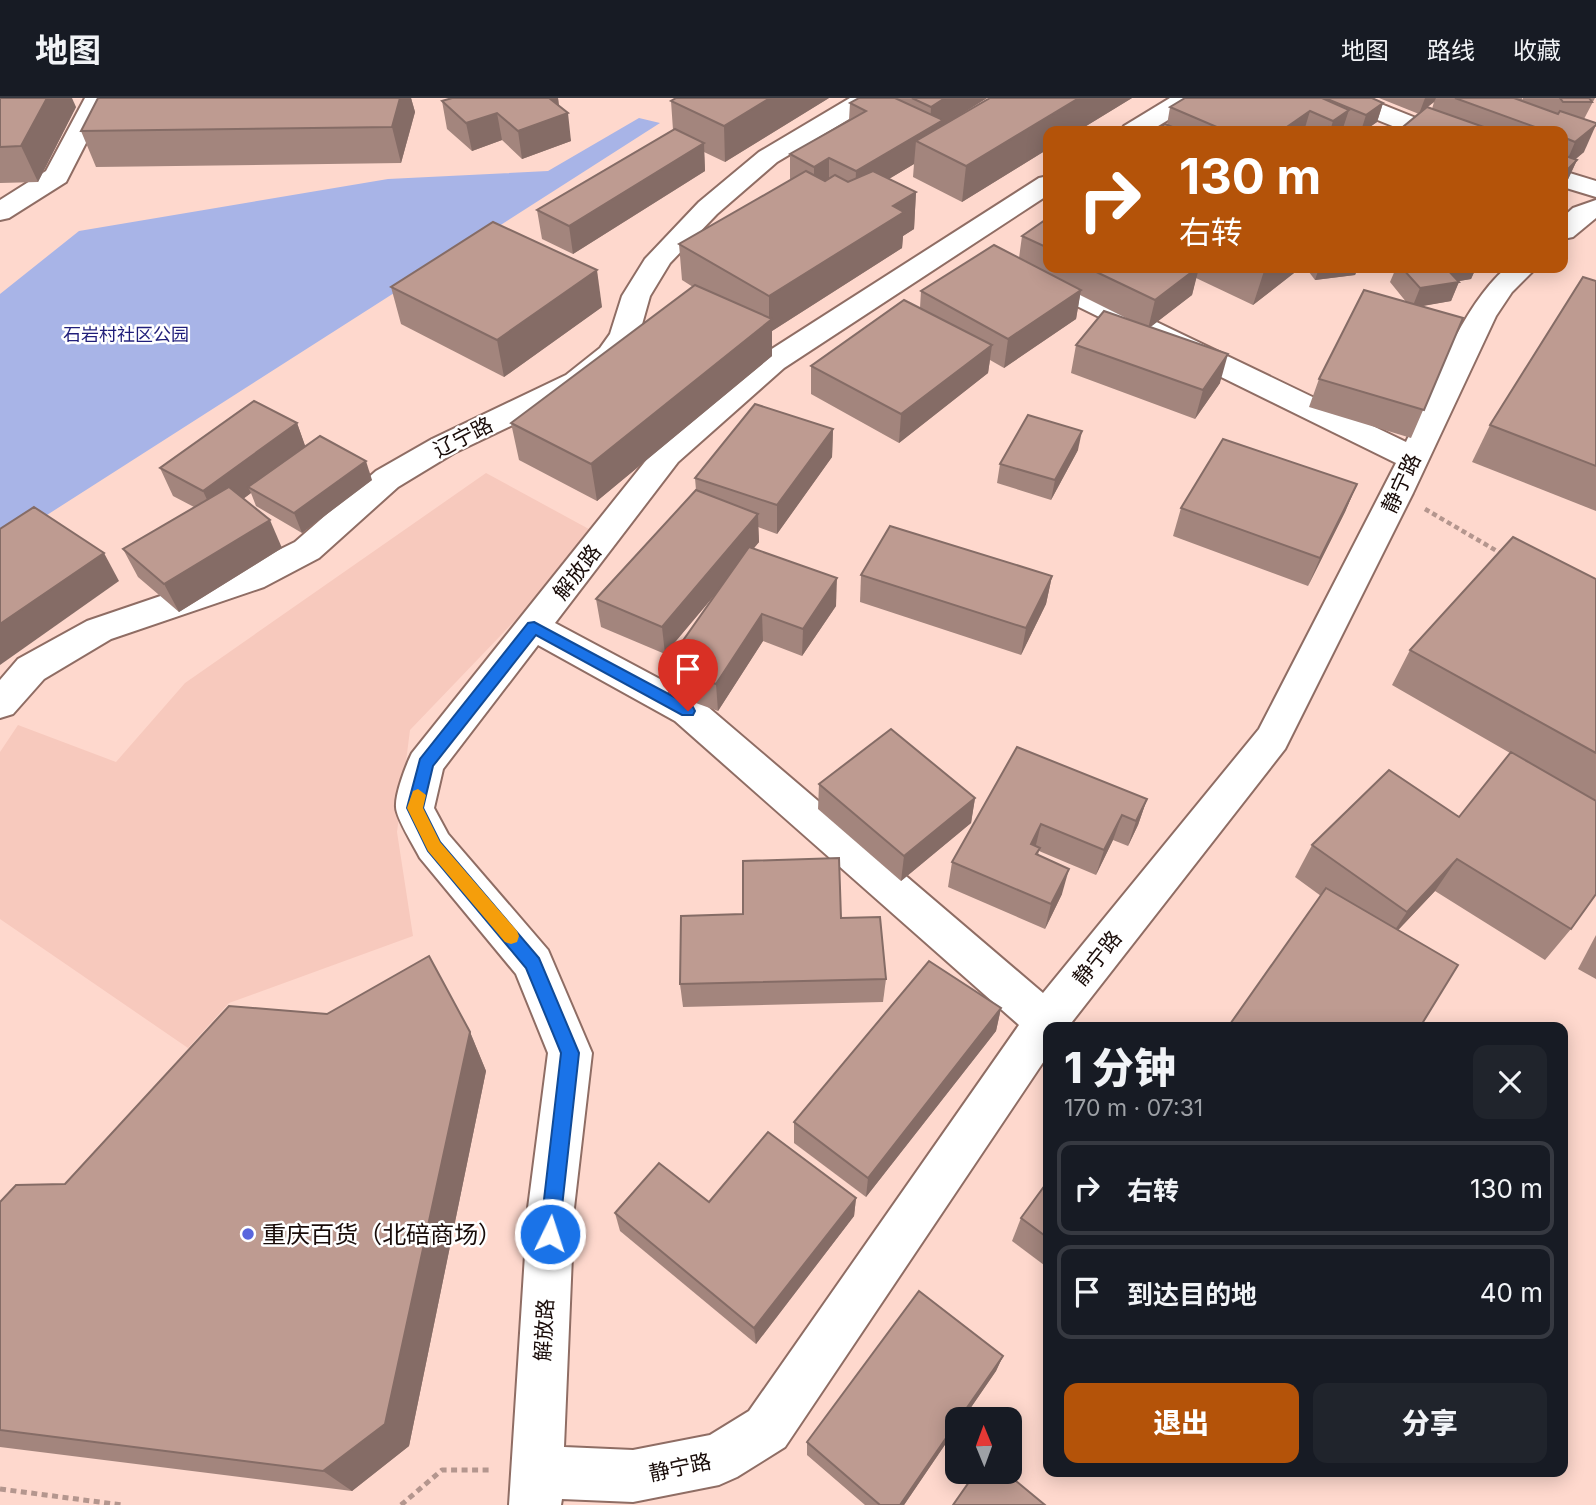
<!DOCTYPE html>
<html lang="zh">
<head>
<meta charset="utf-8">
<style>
	body { margin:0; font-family:Inter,"Noto Sans SC",sans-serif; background:#20242c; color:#f1f3f6; height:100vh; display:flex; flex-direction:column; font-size:26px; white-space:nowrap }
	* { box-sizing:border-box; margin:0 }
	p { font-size:23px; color:#9ea1a6 }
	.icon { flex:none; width:38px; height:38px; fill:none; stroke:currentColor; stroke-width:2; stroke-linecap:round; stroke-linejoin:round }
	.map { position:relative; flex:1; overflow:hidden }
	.drawer { position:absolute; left:1043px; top:924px; width:525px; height:455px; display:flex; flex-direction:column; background:#171b24; border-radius:14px; box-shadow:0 4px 18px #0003 }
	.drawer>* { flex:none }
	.hud { position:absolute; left:1043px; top:28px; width:525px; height:147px; border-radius:14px; box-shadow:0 4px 18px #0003; background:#b45309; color:#fff; overflow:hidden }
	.needle { width:46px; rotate:359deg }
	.tools { position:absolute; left:945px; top:1309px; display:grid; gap:14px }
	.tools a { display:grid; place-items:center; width:77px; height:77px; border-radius:14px; background:#171b24; box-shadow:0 4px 18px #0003; font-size:35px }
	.pin { position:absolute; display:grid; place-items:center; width:60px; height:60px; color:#fff; margin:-72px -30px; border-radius:50% 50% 50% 0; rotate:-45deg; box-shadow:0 0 7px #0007 }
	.pin .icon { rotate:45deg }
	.me { position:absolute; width:77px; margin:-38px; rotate:4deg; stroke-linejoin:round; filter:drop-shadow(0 0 5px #0008) }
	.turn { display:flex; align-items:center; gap:24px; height:147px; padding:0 21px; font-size:32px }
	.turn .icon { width:91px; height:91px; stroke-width:2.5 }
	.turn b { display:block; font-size:49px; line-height:60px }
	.round { display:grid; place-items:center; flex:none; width:74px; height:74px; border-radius:14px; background:#20242c }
	.overview { display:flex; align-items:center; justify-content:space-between; height:119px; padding:0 21px }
	h1 { font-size:42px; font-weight:800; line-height:52px }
	.primary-button { display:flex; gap:14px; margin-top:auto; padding:14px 21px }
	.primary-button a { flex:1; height:80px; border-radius:14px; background:#b45309; color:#fff; font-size:28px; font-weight:800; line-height:80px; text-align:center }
	.primary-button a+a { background:#20242c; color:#f1f3f6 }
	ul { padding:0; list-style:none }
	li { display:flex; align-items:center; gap:21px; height:94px; margin:0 14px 10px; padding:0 7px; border:4px solid #363941; border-radius:14px }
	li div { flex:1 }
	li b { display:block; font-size:26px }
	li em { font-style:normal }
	header { display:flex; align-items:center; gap:42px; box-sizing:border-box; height:98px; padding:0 35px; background:#171b24; border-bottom:2px solid #363941 }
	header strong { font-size:33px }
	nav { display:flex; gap:38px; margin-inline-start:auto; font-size:24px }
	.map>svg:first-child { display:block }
	.built { fill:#f7c9bd }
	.green { fill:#a8b4e7 }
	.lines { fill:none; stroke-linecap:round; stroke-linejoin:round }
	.minor-casing { stroke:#8f6d64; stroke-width:4 }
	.path-far1 { stroke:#b4968e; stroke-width:4.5; stroke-dasharray:5 3.5; stroke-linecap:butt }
	.path { stroke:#b4968e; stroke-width:5; stroke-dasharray:6 4.5; stroke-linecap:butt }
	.minor { fill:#fff; fill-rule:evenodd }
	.wall { fill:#a3857d; fill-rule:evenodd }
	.shaded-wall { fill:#856c66 }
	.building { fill:#be9b91; stroke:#856c66; stroke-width:2 }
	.route { fill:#1a73e8; stroke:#114b97; stroke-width:2 }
	.slow { fill:#f59e0b }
	.poi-dot { fill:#5966dd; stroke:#fff; stroke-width:2.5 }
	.labels { text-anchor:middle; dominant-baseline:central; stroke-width:5; stroke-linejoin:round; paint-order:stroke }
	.far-park-label { font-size:18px; fill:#201e7a; stroke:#fff }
	.street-label { font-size:21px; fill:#190c09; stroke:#fff }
	.near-poi-label { font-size:24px; fill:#190c09; stroke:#fff; text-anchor:start }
</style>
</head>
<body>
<header>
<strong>地图</strong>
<nav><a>地图</a><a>路线</a><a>收藏</a></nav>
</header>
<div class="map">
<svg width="1596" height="1407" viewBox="0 0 1596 1407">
	<rect width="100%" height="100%" fill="#fed8cd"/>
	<!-- built -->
	<path class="built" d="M486 375 598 436 410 632 397 734 413 838 229 905 188 950 0 821V654L18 627 116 664 185 585Z"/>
	<!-- green -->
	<path class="green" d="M639 20 660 25 0 447V196L79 133 388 81 548 73Z"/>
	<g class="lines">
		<defs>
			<g id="minor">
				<path d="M85 0H109L66 84 9 120 0 122V102L46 73Z"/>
				<path d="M850 0H879L876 5 777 64 717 116 670 165 650 198 639 237 620 262 588 291 454 355 398 389 319 460 264 489 111 541 44 581 13 616 0 620V582L18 561 87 523 240 471 295 444 376 373 432 341 566 277 600 250 610 236 622 198 645 161 699 104 759 54Z"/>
				<path d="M1170 0H1199L1196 5 1150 33H1120L1124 28Z"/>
				<path d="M1332 0H1366L1436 28 1440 33H1405L1335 5Z"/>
				<path d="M1563 73 1596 83V99L1563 89Z"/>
				<path d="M1048 78V97L784 270 678 364 555 525 701 603 1043 895 1259 631 1396 365 1022 181 1018 175 1022 169 1032 167 1042 169 1406 344C1432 290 1461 209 1506 170H1536L1512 194 1496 218 1413 395 1285 651 1068 929H1048V957L785 1349 737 1379 719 1387 633 1404 562 1401 561 1407H509L528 1110 548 955 516 876 420 760C414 748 396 720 396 709 395 696 406 667 412 655L656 350 764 256 1039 80ZM538 547 675 623 1019 927 749 1313 710 1337 633 1352 564 1349 574 1110 592 955 548 852 448 736 434 710 443 671Z"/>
				<path d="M1596 102V120L1573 139 1563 141V119L1573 110Z"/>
			</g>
		</defs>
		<!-- minor casing -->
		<use href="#minor" class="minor-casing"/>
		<!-- path-far1 -->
		<path class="path-far1" d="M1425 411 1502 456"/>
		<!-- path -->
		<g class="path">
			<path d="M0 1391 122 1407"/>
			<path d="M401 1407 442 1372H492"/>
		</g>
		<!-- minor -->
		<use href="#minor" class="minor"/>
	</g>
	<!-- wall -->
	<g class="wall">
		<path d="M0 0 76 9 38 84 0 85Z"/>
		<path d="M98 0H411L415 14 401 65 96 69 81 33Z"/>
		<path d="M452 0H558L559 8 571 43 522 61 502 42 472 53 447 31 442 3Z"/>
		<path d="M676 0H829L725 64 704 54 705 73 573 156 542 141 537 112 673 32 671 3Z"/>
		<path d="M859 0H987L957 19 990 0H1132L1078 33H1048V51L962 104 913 79 914 66 889 81 916 94 914 131 903 138 902 150 772 233V258L597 403 519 362 511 325 693 189 682 182 679 146 790 82V56L849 22 850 5Z"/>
		<path d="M1185 0H1372L1383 5 1377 24 1364 33H1353L1343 29 1342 33H1154L1167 27 1170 9Z"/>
		<path d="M1379 0H1522V2L1523 0H1595L1584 21V54L1575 61 1577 62 1563 92V33H1398L1419 16ZM1434 4 1432 11 1427 9Z"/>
		<path d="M1048 120V170H1295L1294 175 1253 207 1196 180 1192 197 1150 229 1220 285 1195 321 1071 275 1076 247 1134 224 1080 197 1076 221 1004 270 990 262 988 275 899 345 811 296V268L920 210 921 193 1019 160 1022 138Z"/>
		<path d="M1306 170H1358L1355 177 1315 182Z"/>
		<path d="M1396 170H1476L1471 181 1459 183 1451 203 1421 208 1463 220 1411 340 1309 309 1319 281 1407 205 1390 184Z"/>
		<path d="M1596 183V413L1472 364 1490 327Z"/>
		<path d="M391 189 602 209 504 279 401 226Z"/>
		<path d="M297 325 305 348 372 382 302 435 256 408 251 395 243 401 282 450 179 514 138 479 123 451 194 409 173 398 160 370Z"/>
		<path d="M833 331 832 359 777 436 758 429 759 444 754 450 836 508 802 558 763 543 718 613 668 595 665 568 718 493 665 556 601 529 596 501 696 392 695 380Z"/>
		<path d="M1078 352 1051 402 997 385 1000 366Z"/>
		<path d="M1357 386 1345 414 1308 488 1173 438 1181 410Z"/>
		<path d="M861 477 1052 478 1046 506 1021 557 860 504Z"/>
		<path d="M1596 481V796L1571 831 1545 862 1435 793 1398 832 1321 798 1295 779 1312 747 1459 719 1510 655 1392 587 1410 552Z"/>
		<path d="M1017 649 1147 701 1138 727 1128 748 1113 742 1096 777 1039 753 1038 757 1062 796 1045 831 948 789 952 764Z"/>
		<path d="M819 686 975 700 971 725 901 783 818 711Z"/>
		<path d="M743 816 841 820 886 881 883 904 683 909 680 886Z"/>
		<path d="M1596 837V881L1578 871Z"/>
		<path d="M1001 910 996 933 866 1099 794 1045V1024Z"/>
		<path d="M470 934 486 973 409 1348 352 1393 0 1349V1104L65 1086Z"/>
		<path d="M1048 1083V1170L1012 1143 1021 1120Z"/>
		<path d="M856 1100 854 1118 756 1246 620 1133 615 1115 709 1104Z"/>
		<path d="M1003 1258 996 1273 963 1321H957V1329L904 1407H865L807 1357V1344Z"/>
	</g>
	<!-- shaded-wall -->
	<g class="shaded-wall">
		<path d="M47 0H72L76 9 38 84 21 48Z"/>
		<path d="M400 0H411L415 14 401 65 392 29Z"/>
		<path d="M547 0H558L560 18 568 15 571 43 522 61 518 33Z"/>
		<path d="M770 0H829L725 64 724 28Z"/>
		<path d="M945 0H987L942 28 916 43 914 66 855 101 856 73 930 30 931 9Z"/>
		<path d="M1079 0H1132L1078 33H1048V51L962 104 966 68Z"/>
		<path d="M1425 0H1436L1434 4 1419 16Z"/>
		<path d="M1383 5 1377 24 1364 33H1361L1366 17Z"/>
		<path d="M1349 12 1342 33H1330L1333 23Z"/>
		<path d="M1310 13 1304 33H1281Z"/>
		<path d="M497 15 502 42 472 53 466 25Z"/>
		<path d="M1596 27 1584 54 1563 72 1575 44Z"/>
		<path d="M704 45 705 73 573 156 569 128Z"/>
		<path d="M829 60V88L814 97V69Z"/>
		<path d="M1577 62 1564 90 1563 92V76Z"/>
		<path d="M916 94 914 131 903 138 902 150 772 233V258L597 403 591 366 769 223V198L893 108Z"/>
		<path d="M1197 170H1199L1192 197 1148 231 1155 202Z"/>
		<path d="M1265 170H1295L1294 175 1253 207Z"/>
		<path d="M1319 170H1358L1355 177 1315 182Z"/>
		<path d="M1443 170H1476L1471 181 1436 187Z"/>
		<path d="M597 172 602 209 504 279 497 242Z"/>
		<path d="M1459 184 1451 203 1412 210 1420 190Z"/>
		<path d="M1081 192 1076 221 1004 270 1008 241Z"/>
		<path d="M992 247 988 275 899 345 901 316Z"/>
		<path d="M1228 256 1220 285 1195 321 1203 292Z"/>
		<path d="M297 325 307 353 248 389 251 395 216 421 203 393Z"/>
		<path d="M833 331 832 359 777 436V407Z"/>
		<path d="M1082 333 1078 352 1051 402 1055 382Z"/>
		<path d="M366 363 372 382 302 435 294 415Z"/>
		<path d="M1357 386 1345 414 1308 488 1320 460Z"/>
		<path d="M758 416 759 444 665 556 662 529Z"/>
		<path d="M270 422 282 450 179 514 164 486Z"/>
		<path d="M104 455 119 483 0 567V526Z"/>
		<path d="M1052 478 1046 506 1021 557 1026 530Z"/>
		<path d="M837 480 836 508 802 558 803 531Z"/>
		<path d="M762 516 763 543 718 613 716 586Z"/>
		<path d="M975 700 971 725 901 783 904 758Z"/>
		<path d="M1147 701 1138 727 1128 748 1136 723Z"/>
		<path d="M1122 717 1113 742 1096 777 1104 752Z"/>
		<path d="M1041 726 1035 751 1031 746Z"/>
		<path d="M1457 761 1435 793 1386 845 1407 814Z"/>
		<path d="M1069 771 1062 796 1045 831 1051 806Z"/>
		<path d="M1001 910 996 933 866 1099 868 1080Z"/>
		<path d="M470 934 486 973 409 1348 352 1393 323 1373Z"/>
		<path d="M856 1100 854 1118 756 1246 754 1230Z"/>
		<path d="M1003 1258 996 1273 963 1321H959Z"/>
		<path d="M957 1324V1329L904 1407H900Z"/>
	</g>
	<!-- building -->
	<g class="building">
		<path d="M0 0H47L21 48 0 49Z"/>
		<path d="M98 0H400L392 29 81 33Z"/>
		<path d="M452 0H549L568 15 518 33 497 15 466 25 442 3Z"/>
		<path d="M676 0H770L724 28 671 3Z"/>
		<path d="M859 0H895L943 22 856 73 829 60 814 69 790 56 866 13 850 5Z"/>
		<path d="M912 0H945L931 9Z"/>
		<path d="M990 0H1079L966 68 916 43Z"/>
		<path d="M1185 0H1322L1349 12 1333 23 1310 13 1281 33H1226L1170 9Z"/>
		<path d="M1325 0H1372L1383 5 1366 17Z"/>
		<path d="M1455 0H1514L1558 16 1560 13 1596 25V27L1575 44 1563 39V33H1546Z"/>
		<path d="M1560 0H1589L1592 4H1563Z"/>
		<path d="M1427 9 1495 33H1398Z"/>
		<path d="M1165 26 1182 33H1154Z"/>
		<path d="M1329 29 1338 33H1324Z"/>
		<path d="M675 31 704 45 569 128 537 112Z"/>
		<path d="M1563 57 1577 62 1563 76Z"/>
		<path d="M806 73 825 83 835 77 848 84 873 73 916 94 893 108 904 114 769 198 679 146Z"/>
		<path d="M1048 120V150L1022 138Z"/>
		<path d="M493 124 597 172 497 242 391 189Z"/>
		<path d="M994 147 1081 192 1008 241 921 193Z"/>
		<path d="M1088 170H1197L1155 202Z"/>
		<path d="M1402 170H1446L1459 184 1420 190Z"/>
		<path d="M1583 179 1596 183V368L1490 327Z"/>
		<path d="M695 187 772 221 591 366 511 325Z"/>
		<path d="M1364 192 1463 220 1424 312 1319 281Z"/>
		<path d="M904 202 992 247 901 316 811 268Z"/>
		<path d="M1104 213 1228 256 1203 292 1076 247Z"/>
		<path d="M254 303 297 325 203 393 160 370Z"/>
		<path d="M755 306 833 331 777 407 695 380Z"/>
		<path d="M1028 317 1082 333 1055 382 1000 366Z"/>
		<path d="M320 338 366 363 294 415 248 389Z"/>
		<path d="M1223 341 1357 386 1320 460 1181 410Z"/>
		<path d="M229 389 270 422 164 486 123 451Z"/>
		<path d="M696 392 758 416 662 529 596 501Z"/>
		<path d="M34 409 104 455 0 526V431Z"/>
		<path d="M890 428 1052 478 1026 530 861 477Z"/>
		<path d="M1513 439 1596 481V655L1410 552Z"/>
		<path d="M749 449 837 480 803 531 762 516 716 586 665 568Z"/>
		<path d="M891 631 975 700 904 758 819 686Z"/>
		<path d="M1017 649 1147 701 1136 723 1122 717 1104 752 1041 726 1031 746 1040 750 1036 756 1069 771 1051 806 952 764Z"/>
		<path d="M1511 654 1596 703V796L1571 831 1457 761 1407 814 1312 747 1389 672 1459 719Z"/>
		<path d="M839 760 841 820 880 819 886 881 680 886 681 818 743 816V763Z"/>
		<path d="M1326 790 1458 867 1420 929H1228Z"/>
		<path d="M429 858 470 934 385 1326 323 1373 0 1332V1104L16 1087 65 1086 229 908 327 916Z"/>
		<path d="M929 863 1001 910 868 1080 794 1024Z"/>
		<path d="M768 1034 856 1100 754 1230 615 1115 659 1065 709 1104Z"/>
		<path d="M1048 1083V1140L1021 1120Z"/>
		<path d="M919 1193 1003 1258 959 1321H957V1324L900 1407H880L807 1344Z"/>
		<path d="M976 1374H1005L1045 1407H953Z"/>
	</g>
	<!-- route -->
	<path class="route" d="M534 524 693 609 695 613 693 617H682L536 537 433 668 423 710 440 744 539 860 579 955 559 1136 556 1143 550 1146 543 1143 540 1136 561 955 526 870 428 753 407 710 420 661 528 525Z"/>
	<!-- slow -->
	<path class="slow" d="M418 691 426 697 423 710 440 744 517 833 519 838 517 844 511 846 505 844 428 753 407 710 413 693Z"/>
	<!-- markers -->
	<circle class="poi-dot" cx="248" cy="1136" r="7"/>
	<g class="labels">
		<!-- far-park labels -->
		<g class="far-park-label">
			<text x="126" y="236">石岩村社区公园</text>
		</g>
		<!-- street labels -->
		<g class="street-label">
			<text transform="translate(463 339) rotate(-27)">辽宁路</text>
			<text transform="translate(1401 385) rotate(-65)">静宁路</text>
			<text transform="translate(577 474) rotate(-52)">解放路</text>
			<text transform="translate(1097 860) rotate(-51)">静宁路</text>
			<text transform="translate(544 1232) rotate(-87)">解放路</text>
			<text transform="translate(680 1369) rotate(-12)">静宁路</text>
		</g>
		<!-- near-poi labels -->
		<g class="near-poi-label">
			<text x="262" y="1136">重庆百货（北碚商场）</text>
		</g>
	</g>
</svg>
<div class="tools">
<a><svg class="needle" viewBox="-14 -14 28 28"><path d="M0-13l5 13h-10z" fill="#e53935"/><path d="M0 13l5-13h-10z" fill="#9ea1a6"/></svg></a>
</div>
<div class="pin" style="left:688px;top:613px;background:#d93025"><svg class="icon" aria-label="arrive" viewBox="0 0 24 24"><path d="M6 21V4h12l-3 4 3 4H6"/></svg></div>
<svg class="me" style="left:550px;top:1136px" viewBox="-20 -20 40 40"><circle r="17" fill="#1a73e8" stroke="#fff" stroke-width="3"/><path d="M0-11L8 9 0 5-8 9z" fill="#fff"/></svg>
<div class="hud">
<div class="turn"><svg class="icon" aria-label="right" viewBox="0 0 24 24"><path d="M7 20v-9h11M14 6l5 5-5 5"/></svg><div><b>130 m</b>右转</div></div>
</div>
<section class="drawer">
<div class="overview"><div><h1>1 分钟</h1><p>170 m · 07:31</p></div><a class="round"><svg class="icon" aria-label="close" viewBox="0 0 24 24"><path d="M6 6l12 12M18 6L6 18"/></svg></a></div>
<ul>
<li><svg class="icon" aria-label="right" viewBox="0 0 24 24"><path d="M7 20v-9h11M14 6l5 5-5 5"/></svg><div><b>右转</b></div><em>130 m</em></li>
<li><svg class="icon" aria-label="arrive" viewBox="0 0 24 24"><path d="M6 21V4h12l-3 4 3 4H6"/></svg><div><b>到达目的地</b></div><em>40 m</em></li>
</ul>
<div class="primary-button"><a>退出</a><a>分享</a></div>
</section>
</div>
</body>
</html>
